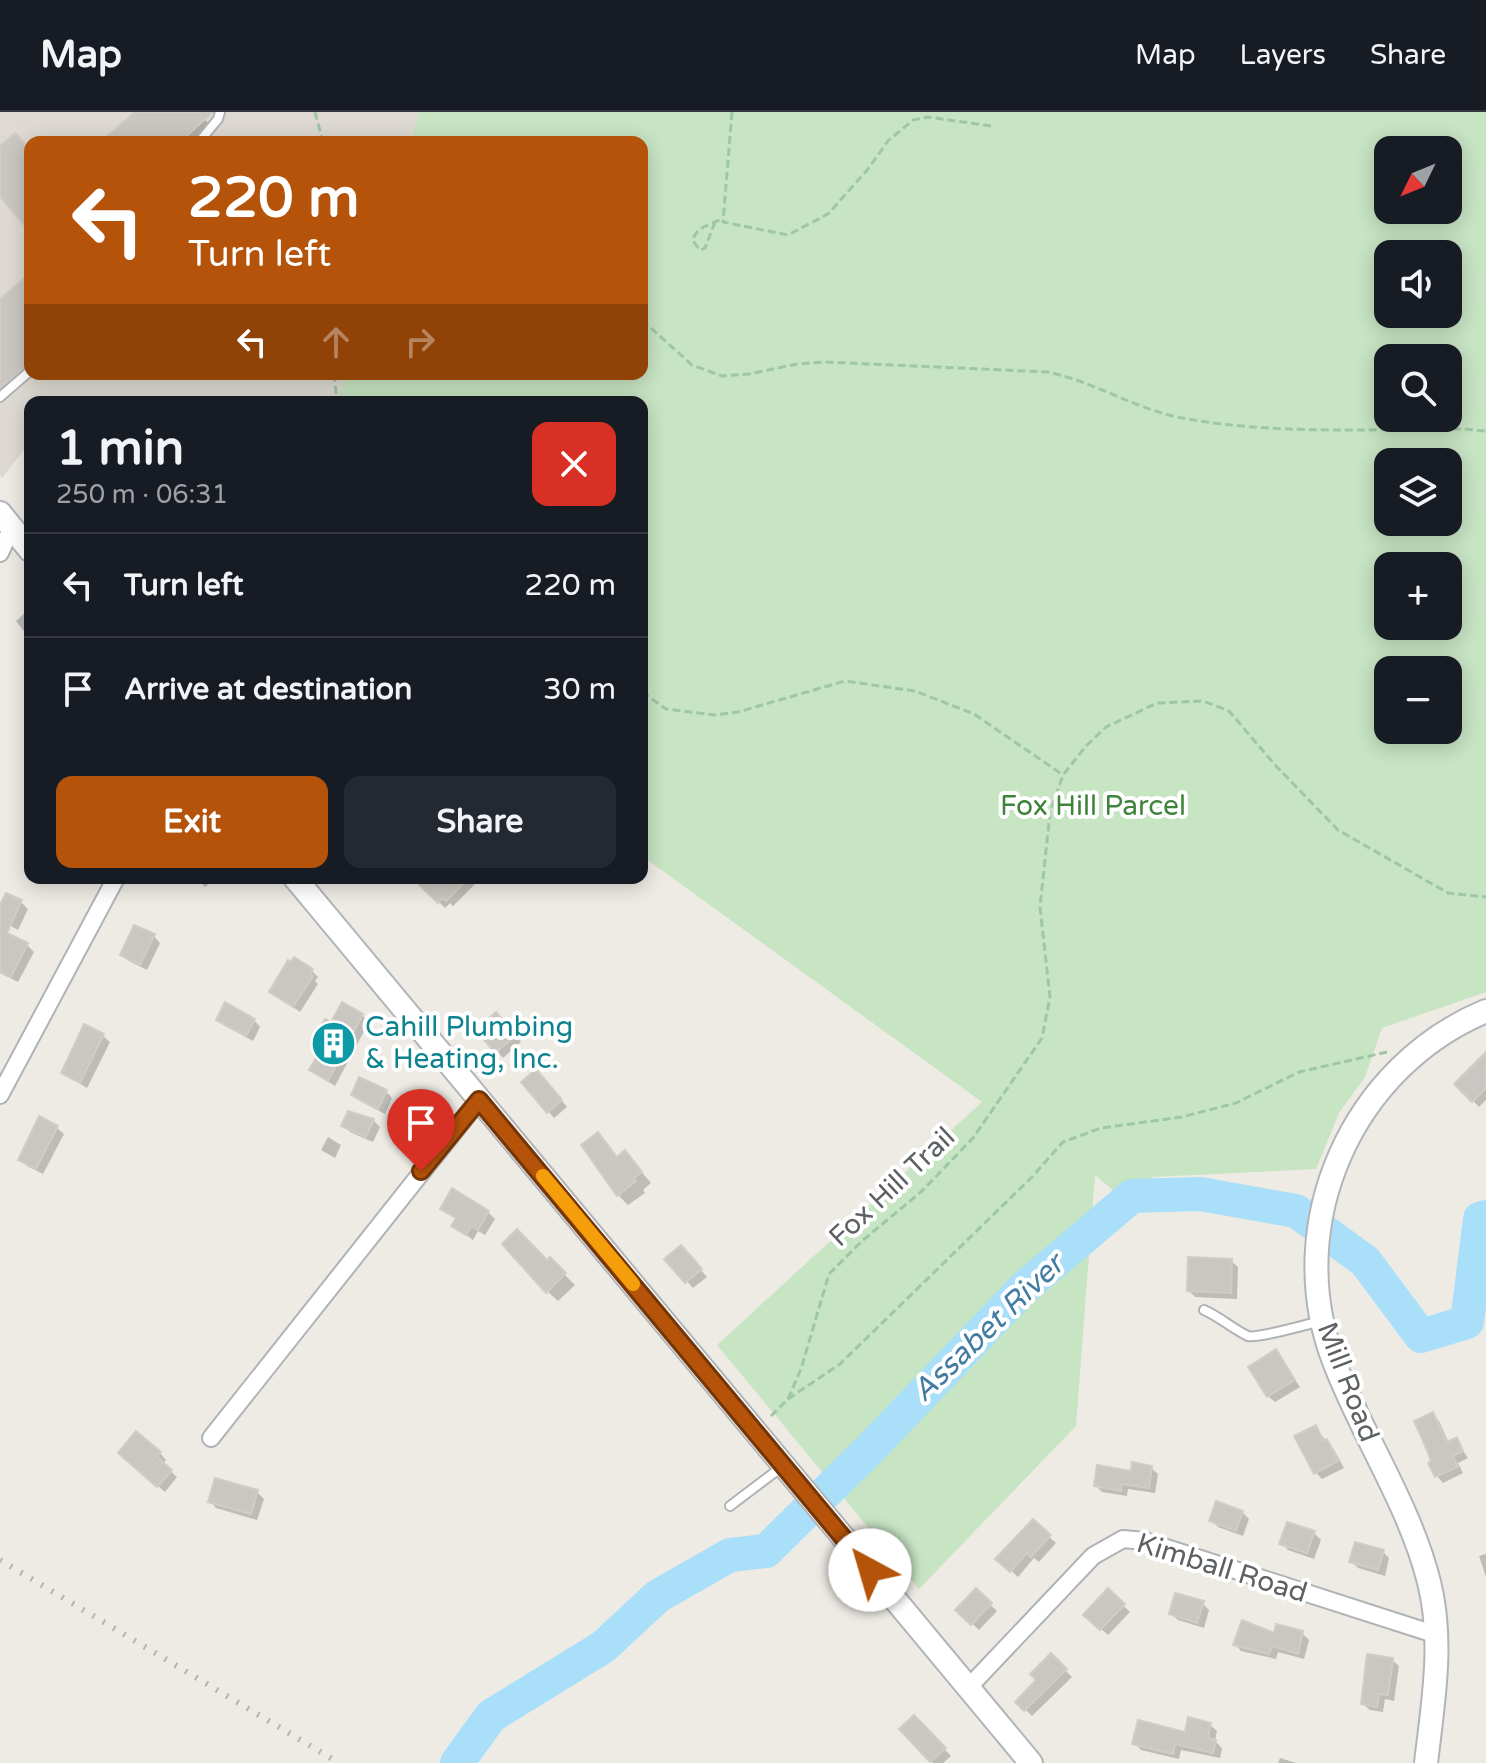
<!DOCTYPE html>
<html lang="en">
<head>
<meta charset="utf-8">
<style>
	body { margin:0; font-family:"Varela Round",sans-serif; background:#242831; color:#f1f3f6; height:100vh; display:flex; flex-direction:column; font-size:30px; white-space:nowrap }
	* { box-sizing:border-box; margin:0 }
	p { font-size:26px; color:#9ea1a6 }
	.icon { flex:none; width:44px; height:44px; fill:none; stroke:currentColor; stroke-width:2; stroke-linecap:round; stroke-linejoin:round }
	.map { position:relative; flex:1; overflow:hidden }
	.side { position:absolute; left:24px; top:284px; width:624px; height:488px; display:flex; flex-direction:column; background:#171b24; border-radius:16px; box-shadow:0 4px 20px #0003 }
	.side>* { flex:none }
	.hud { position:absolute; left:24px; top:24px; width:624px; height:244px; border-radius:16px; box-shadow:0 4px 20px #0003; background:#b45309; color:#fff; overflow:hidden }
	.needle { width:52px; rotate:227deg }
	.controls { position:absolute; left:1374px; top:24px; display:grid; gap:16px }
	.controls a { display:grid; place-items:center; width:88px; height:88px; border-radius:16px; background:#171b24; box-shadow:0 4px 20px #0003; font-size:40px }
	.pin { position:absolute; display:grid; place-items:center; width:68px; height:68px; color:#fff; margin:-82px -34px; border-radius:50% 50% 50% 0; rotate:-45deg; box-shadow:0 0 8px #0007 }
	.pin .icon { rotate:45deg }
	.me { position:absolute; width:88px; margin:-44px; rotate:321deg; stroke-linejoin:round; filter:drop-shadow(0 0 6px #0008) }
	.turn { display:flex; align-items:center; gap:28px; height:168px; padding:0 32px; font-size:36px }
	.turn .icon { width:104px; height:104px; stroke-width:2.5 }
	.turn b { display:block; font-size:56px; line-height:68px }
	.lanes { display:flex; align-items:center; height:76px; padding:0 32px; background:#0003; justify-content:center; gap:40px; direction:ltr }
	.lanes .off { opacity:.35 }
	.round { display:grid; place-items:center; flex:none; width:84px; height:84px; border-radius:16px; background:#242831 }
	.head { display:flex; align-items:center; justify-content:space-between; height:136px; padding:0 32px }
	h1 { font-size:48px; font-weight:800; line-height:60px }
	.cta { display:flex; gap:16px; margin-top:auto; padding:16px 32px }
	.cta a { flex:1; height:92px; border-radius:16px; background:#b45309; color:#fff; font-size:32px; font-weight:800; line-height:92px; text-align:center }
	.cta a+a { background:#242831; color:#f1f3f6 }
	ul { padding:0; list-style:none }
	li { display:flex; align-items:center; gap:24px; height:104px; padding:0 32px; border-top:2px solid #363941 }
	li div { flex:1 }
	li b { display:block; font-size:30px }
	li em { font-style:normal }
	header { display:flex; align-items:center; gap:48px; box-sizing:border-box; height:112px; padding:0 40px; background:#171b24; border-bottom:2px solid #363941 }
	header strong { font-size:38px }
	nav { display:flex; gap:44px; margin-inline-start:auto; font-size:28px }
	.map>svg:first-child { display:block }
	.education { fill:#dedad3 }
	.green { fill:#c7e4c3; fill-rule:evenodd }
	.shadow { fill:#0003 }
	.lines { fill:none; stroke-linecap:round; stroke-linejoin:round }
	.river { stroke:#aadff9; stroke-width:34 }
	.building { fill:#cac6c1; stroke:#d2ccc4; stroke-width:2 }
	.lane-casing { stroke:#b0b3b6; stroke-width:12 }
	.street-casing { stroke:#b0b3b6; stroke-width:20 }
	.secondary-casing { stroke:#b1b5b9; stroke-width:26 }
	.path { stroke:#9ec7a5; stroke-width:3; stroke-dasharray:8 4; stroke-linecap:butt }
	.lane { stroke:#fff; stroke-width:8 }
	.street { stroke:#fff; stroke-width:16 }
	.secondary { stroke:#fff; stroke-width:22 }
	.rail { stroke:#b3b4b4; stroke-width:6; stroke-dasharray:2 10; stroke-linecap:butt }
	.route-casing { stroke:#753606; stroke-width:20 }
	.route { stroke:#b45309; stroke-width:14 }
	.slow { stroke:#f59e0b; stroke-width:14 }
	.labels { text-anchor:middle; dominant-baseline:central; stroke-width:8; stroke-linejoin:round; paint-order:stroke }
	.park-label { font-size:28px; fill:#40843c; stroke:#fff }
	.culture-label { font-size:28px; fill:#0d838f; stroke:#fff; text-anchor:start }
	.street-label { font-size:28px; fill:#5d6164; stroke:#fff }
	.water-label { font-size:30px; font-style:italic; fill:#457ca2; stroke:#fff }
</style>
</head>
<body>
<header>
<strong>Map</strong>
<nav><a>Map</a><a>Layers</a><a>Share</a></nav>
</header>
<div class="map">
<svg width="1486" height="1651" viewBox="0 0 1486 1651">
	<rect width="100%" height="100%" fill="#eeebe5"/>
	<!-- education -->
	<path class="education" d="M0 0H419L411 30H30V262H345L337 290H30V330L2 366 0 363Z"/>
	<!-- green -->
	<path class="green" d="M419 0H1486V880L1382 916 1365 965 1339 1001 1316 1057 1153 1065 1121 1085 1095 1063 1076 1314 919 1477 717 1233 982 990 642 744V290H337L345 262H642V30H411ZM1388 38H1448V98H1388ZM1388 142H1448V202H1388ZM1388 246H1448V306H1388ZM1388 350H1448V410H1388ZM1388 454H1448V514H1388ZM1388 558H1448V618H1388Z"/>
	<!-- shadow -->
	<g class="shadow">
		<path d="M138 0H199L211 15 194 30H103Z"/>
		<path d="M30 164V262L0 289V190Z"/>
		<path d="M29 497 30 498V527L16 509Z"/>
		<path d="M196 766H224L217 772 213 768 205 775Z"/>
		<path d="M429 766H471L476 771 453 794 450 791 445 796 422 773Z"/>
		<path d="M7 783 21 790 28 797 18 818 0 808V798Z"/>
		<path d="M0 821 27 833 34 840 18 870 0 861Z"/>
		<path d="M154 824 160 831 147 858 129 849 122 843Z"/>
		<path d="M312 859 318 865 315 869 318 872 300 900 272 880Z"/>
		<path d="M362 903 369 910 335 974 311 958 328 928 320 921 331 913Z"/>
		<path d="M218 907 254 908 260 915 253 929 225 914Z"/>
		<path d="M503 909 521 930 503 946 497 939Z"/>
		<path d="M85 915 103 924 110 930 87 976 63 961Z"/>
		<path d="M1486 953V988L1479 995 1457 972Z"/>
		<path d="M543 966 567 995 554 1006 548 999Z"/>
		<path d="M386 979 392 986 385 1002 360 989 354 982Z"/>
		<path d="M373 1008 380 1015 373 1030 350 1020 343 1013Z"/>
		<path d="M57 1016 64 1022 43 1062 27 1054 20 1047Z"/>
		<path d="M328 1025 341 1033 335 1046 321 1038Z"/>
		<path d="M625 1041 651 1071 643 1078 645 1081 628 1093 618 1083V1046Z"/>
		<path d="M442 1096 488 1100 495 1107 485 1123 478 1119 473 1128 454 1114 457 1108Z"/>
		<path d="M687 1142 707 1165 693 1176 667 1147Z"/>
		<path d="M550 1148 575 1173 558 1189 547 1179V1151Z"/>
		<path d="M1231 1149 1238 1155 1237 1187 1195 1185 1189 1179Z"/>
		<path d="M1276 1240 1300 1275 1275 1290 1268 1284Z"/>
		<path d="M1432 1303 1439 1309 1449 1331 1456 1328 1468 1346 1458 1351 1463 1361 1443 1371 1437 1364 1434 1350Z"/>
		<path d="M1315 1316 1333 1336 1344 1356 1322 1367 1315 1360Z"/>
		<path d="M160 1341 166 1348 163 1352 177 1365 165 1380 127 1347Z"/>
		<path d="M1151 1356 1158 1362 1155 1381 1128 1377 1127 1384 1102 1380 1096 1374Z"/>
		<path d="M257 1380 264 1387 257 1408 216 1396 210 1389Z"/>
		<path d="M1242 1400 1249 1407 1243 1424 1218 1415 1212 1409Z"/>
		<path d="M1033 1410 1056 1431 1039 1450 1034 1446 1018 1465 998 1447Z"/>
		<path d="M1314 1421 1321 1428 1314 1447 1288 1438 1282 1431Z"/>
		<path d="M1383 1440 1389 1446 1385 1464 1358 1456 1352 1450Z"/>
		<path d="M1486 1442V1465L1479 1444Z"/>
		<path d="M976 1479 997 1499 979 1518 958 1498Z"/>
		<path d="M1108 1479 1130 1500 1108 1523 1086 1503Z"/>
		<path d="M1202 1491 1209 1498 1204 1516 1178 1508 1171 1502Z"/>
		<path d="M1302 1521 1309 1528 1304 1547 1278 1540 1276 1547 1241 1539 1235 1532Z"/>
		<path d="M1051 1544 1072 1565 1032 1604 1018 1590 1039 1568Z"/>
		<path d="M1392 1548 1399 1554 1394 1589 1385 1587 1383 1600 1370 1598 1363 1592Z"/>
		<path d="M914 1605 951 1644 943 1651H933L901 1617Z"/>
		<path d="M1210 1613 1217 1619 1215 1629 1222 1636 1220 1646 1181 1638 1179 1647 1141 1638 1135 1631 1186 1622Z"/>
		<path d="M1280 1646 1296 1651H1278Z"/>
	</g>
	<g class="lines">
		<!-- river -->
		<path class="river" d="M457 1651 491 1604 603 1535 658 1484 730 1443 766 1439 869 1338 1024 1176 1132 1084 1200 1082 1296 1099 1365 1149 1421 1224 1467 1210 1480 1107 1486 1105"/>
	</g>
	<!-- building -->
	<g class="building">
		<path d="M135 0H213L180 30H100Z"/>
		<path d="M15 21 30 38V120L0 85V34Z"/>
		<path d="M30 161V252L0 276V187Z"/>
		<path d="M426 766H469L446 789 443 786 438 791 419 773Z"/>
		<path d="M6 781 22 788 7 821 28 831 11 865 0 859V793Z"/>
		<path d="M134 813 155 822 140 853 120 843Z"/>
		<path d="M294 845 313 857 310 862 313 864 293 895 269 880 288 848 291 850Z"/>
		<path d="M225 890 255 907 246 924 216 908Z"/>
		<path d="M342 890 363 902 328 969 309 958 327 927 317 921 325 907 331 910Z"/>
		<path d="M496 900 516 923 495 941 476 918Z"/>
		<path d="M84 912 104 922 80 971 61 961Z"/>
		<path d="M1486 940V976L1472 990 1454 972Z"/>
		<path d="M536 957 562 988 547 1001 521 970Z"/>
		<path d="M359 965 387 978 378 997 351 983Z"/>
		<path d="M348 999 374 1007 366 1025 341 1014Z"/>
		<path d="M39 1004 58 1014 36 1057 18 1048Z"/>
		<path d="M598 1020 617 1045 625 1038 642 1060 634 1066 636 1069 617 1084 581 1033Z"/>
		<path d="M452 1076 489 1099 478 1118 471 1114 466 1123 451 1114 456 1106 440 1097Z"/>
		<path d="M517 1117 547 1148 550 1145 566 1161 546 1181 502 1132Z"/>
		<path d="M681 1133 702 1157 685 1171 664 1147Z"/>
		<path d="M1188 1145 1232 1147 1231 1181 1187 1179Z"/>
		<path d="M1276 1237 1295 1268 1267 1285 1248 1255Z"/>
		<path d="M1433 1300 1447 1330 1457 1325 1463 1339 1453 1344 1458 1355 1435 1365 1428 1351 1431 1349 1427 1338 1414 1309Z"/>
		<path d="M1316 1313 1323 1329 1327 1327 1338 1349 1314 1362 1294 1324Z"/>
		<path d="M136 1319 161 1340 157 1345 172 1358 157 1375 118 1341Z"/>
		<path d="M1132 1350 1152 1354 1149 1376 1122 1372 1121 1379 1094 1374 1097 1353 1131 1359Z"/>
		<path d="M215 1366 258 1378 251 1402 208 1390Z"/>
		<path d="M1216 1389 1243 1399 1236 1419 1209 1409Z"/>
		<path d="M1033 1407 1051 1423 1031 1445 1027 1441 1010 1460 995 1447Z"/>
		<path d="M1287 1410 1315 1419 1307 1441 1279 1432Z"/>
		<path d="M1355 1430 1384 1438 1378 1458 1349 1450Z"/>
		<path d="M976 1476 992 1491 971 1513 955 1498Z"/>
		<path d="M1108 1476 1125 1492 1100 1518 1083 1503Z"/>
		<path d="M1175 1481 1204 1489 1197 1511 1169 1502Z"/>
		<path d="M1242 1508 1274 1521 1276 1512 1303 1519 1298 1542 1272 1534 1269 1542 1233 1533Z"/>
		<path d="M1051 1541 1067 1557 1024 1599 1015 1590 1036 1568 1030 1562Z"/>
		<path d="M1367 1542 1393 1546 1388 1583 1379 1582 1377 1595 1361 1592Z"/>
		<path d="M914 1603 946 1636 930 1650 899 1617Z"/>
		<path d="M1188 1605 1211 1611 1208 1626 1216 1628 1213 1641 1175 1632 1173 1642 1132 1632 1138 1608 1185 1620Z"/>
	</g>
	<g class="lines">
		<defs>
			<g id="lane">
				<path d="M199 30 218 7 220 0"/>
				<path d="M0 285 30 259"/>
				<path d="M1204 1198C1220 1205 1233 1217 1248 1224 1257 1227 1307 1212 1322 1209"/>
				<path d="M730 1394 783 1354"/>
			</g>
			<g id="street">
				<path d="M0 441 12 415"/>
				<path d="M0 983 116 766"/>
				<path d="M211 1326 479 988"/>
				<path d="M967 1577 1093 1444 1123 1427 1145 1429 1437 1523"/>
			</g>
			<g id="secondary">
				<path d="M0 401 30 438"/>
				<path d="M295 766 1031 1651"/>
				<path d="M1426 1651C1433 1590 1444 1530 1429 1470 1409 1391 1361 1322 1333 1247 1282 1110 1353 954 1486 899"/>
			</g>
		</defs>
		<!-- lane casing -->
		<use href="#lane" class="lane-casing"/>
		<!-- street casing -->
		<use href="#street" class="street-casing"/>
		<!-- secondary casing -->
		<use href="#secondary" class="secondary-casing"/>
		<!-- path -->
		<g class="path">
			<path d="M315 0 323 30"/>
			<path d="M732 0 723 110 788 123 828 102 868 57 888 29 913 8 928 5 991 14"/>
			<path d="M715 110 705 136 700 138 693 129C694 116 711 112 722 107"/>
			<path d="M642 208 692 253 722 264 749 262 797 252 825 250 1048 260C1095 270 1135 297 1182 306 1274 323 1371 317 1464 317L1486 319"/>
			<path d="M334 262 337 290"/>
			<path d="M642 580 666 597 714 603 738 600 845 569 915 579 974 602 1063 663"/>
			<path d="M788 1287 840 1252 1032 1065 1063 1030 1101 1016 1182 1005 1236 991 1299 960 1387 940"/>
			<path d="M771 1304 788 1287 801 1257 829 1162 862 1129 922 1079 973 1026 1042 926 1050 885 1040 795 1050 701 1063 663 1086 634 1106 615 1157 591 1203 589 1229 599 1275 653 1338 718 1448 781 1486 785"/>
		</g>
		<!-- lane -->
		<use href="#lane" class="lane"/>
		<!-- street -->
		<use href="#street" class="street"/>
		<!-- secondary -->
		<use href="#secondary" class="secondary"/>
		<!-- rail -->
		<path class="rail" d="M0 1448 339 1651"/>
	</g>
	<g class="lines">
		<defs>
			<path id="route" d="M421 1059 479 988 870 1458"/>
		</defs>
		<!-- route casing -->
		<use href="#route" class="route-casing"/>
		<!-- route -->
		<use href="#route" class="route"/>
		<!-- slow -->
		<path class="slow" d="M543 1064 633 1172"/>
	</g>
	<!-- icons -->
	<defs>
		<symbol id="building-disc" viewBox="-11 -11 22 22"><circle r="9.5" fill="#0f9aa8" stroke="#fff"/><path d="M-4-6H4V6H1V3H-1V6H-4ZM-2.5-4.3h1.7v1.8h-1.7ZM.8-4.3h1.7v1.8H.8ZM-2.5-1h1.7V.8h-1.7ZM.8-1h1.7V.8H.8Z" fill="#fff"/></symbol>
	</defs>
	<g fill-rule="evenodd">
		<use href="#building-disc" x="308" y="906" width="51" height="51"/>
	</g>
	<g class="labels">
		<!-- park labels -->
		<g class="park-label">
			<text x="1093" y="694">Fox Hill Parcel</text>
		</g>
		<!-- culture labels -->
		<g class="culture-label">
			<text x="365" y="915">Cahill Plumbing<tspan x="365" dy="32">&amp; Heating, Inc.</tspan></text>
		</g>
		<!-- street labels -->
		<g class="street-label">
			<text transform="translate(892 1075) rotate(-43)">Fox Hill Trail</text>
			<text transform="translate(1348 1270) rotate(69)">Mill Road</text>
			<text transform="translate(1222 1456) rotate(17)">Kimball Road</text>
		</g>
		<!-- water labels -->
		<g class="water-label">
			<text transform="translate(988 1216) rotate(-44)">Assabet River</text>
		</g>
	</g>
</svg>
<div class="controls">
<a><svg class="needle" viewBox="-14 -14 28 28"><path d="M0-13l5 13h-10z" fill="#e53935"/><path d="M0 13l5-13h-10z" fill="#9ea1a6"/></svg></a>
<a><svg class="icon" aria-label="sound" viewBox="0 0 24 24"><path d="M4 9h4l5-4v14l-5-4H4zM17 9q2 3 0 6"/></svg></a>
<a><svg class="icon" aria-label="search" viewBox="0 0 24 24"><circle cx="10" cy="10" r="6"/><path d="M15 15l6 6"/></svg></a>
<a><svg class="icon" aria-label="layers" viewBox="0 0 24 24"><path d="M12 4l9 5-9 5-9-5zM3 14l9 5 9-5"/></svg></a>
<a>+</a>
<a>−</a>
</div>
<div class="pin" style="left:421px;top:1059px;background:#d93025"><svg class="icon" aria-label="arrive" viewBox="0 0 24 24"><path d="M6 21V4h12l-3 4 3 4H6"/></svg></div>
<svg class="me" style="left:870px;top:1458px" viewBox="-20 -20 40 40"><circle r="19" fill="#fff"/><path d="M0-13L10 11 0 6-10 11z" fill="#b45309"/></svg>
<div class="hud">
<div class="turn"><svg class="icon" aria-label="left" viewBox="0 0 24 24"><path d="M17 20v-9H6M10 6l-5 5 5 5"/></svg><div><b>220 m</b>Turn left</div></div>
<div class="lanes"><svg class="icon" aria-label="left" viewBox="0 0 24 24"><path d="M17 20v-9H6M10 6l-5 5 5 5"/></svg><svg class="icon off" aria-label="ahead" viewBox="0 0 24 24"><path d="M12 20V5M6 11l6-6 6 6"/></svg><svg class="icon off" aria-label="right" viewBox="0 0 24 24"><path d="M7 20v-9h11M14 6l5 5-5 5"/></svg></div>
</div>
<section class="side">
<div class="head"><div><h1>1 min</h1><p>250 m · 06:31</p></div><a class="round" style="background:#d93025;color:#fff"><svg class="icon" aria-label="close" viewBox="0 0 24 24"><path d="M6 6l12 12M18 6L6 18"/></svg></a></div>
<ul>
<li><svg class="icon" aria-label="left" viewBox="0 0 24 24"><path d="M17 20v-9H6M10 6l-5 5 5 5"/></svg><div><b>Turn left</b></div><em>220 m</em></li>
<li><svg class="icon" aria-label="arrive" viewBox="0 0 24 24"><path d="M6 21V4h12l-3 4 3 4H6"/></svg><div><b>Arrive at destination</b></div><em>30 m</em></li>
</ul>
<div class="cta"><a>Exit</a><a>Share</a></div>
</section>
</div>
</body>
</html>
